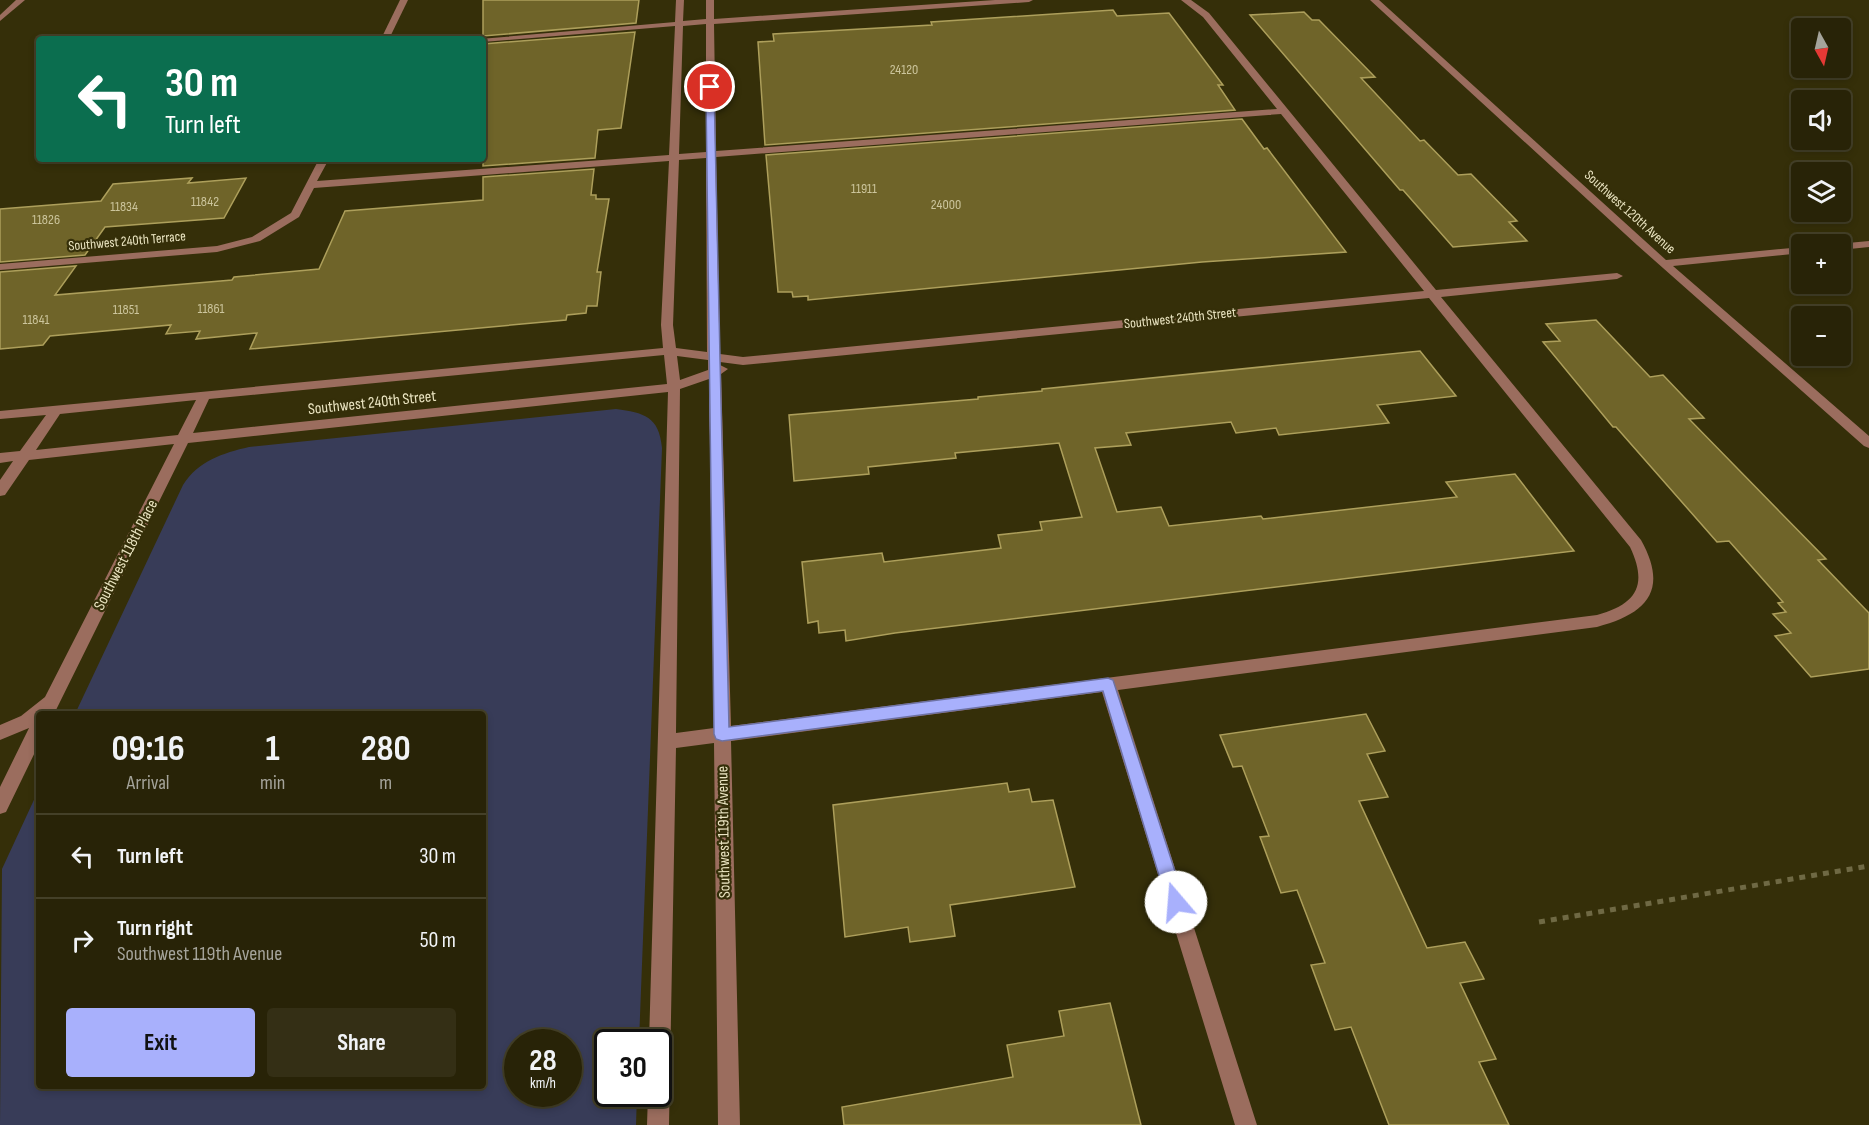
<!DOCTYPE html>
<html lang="en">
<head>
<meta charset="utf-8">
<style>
	body { margin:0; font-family:"Sofia Sans Condensed",sans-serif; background:#342f15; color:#f1f3f6; height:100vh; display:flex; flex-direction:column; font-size:22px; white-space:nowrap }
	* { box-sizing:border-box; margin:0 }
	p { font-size:20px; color:#a5a49b }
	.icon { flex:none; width:33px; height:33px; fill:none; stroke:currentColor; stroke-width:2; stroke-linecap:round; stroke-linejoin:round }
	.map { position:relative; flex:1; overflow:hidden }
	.drawer { position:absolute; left:36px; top:711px; width:450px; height:378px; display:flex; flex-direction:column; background:#282307; border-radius:6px; box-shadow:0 3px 9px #0003,0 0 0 2px #444028 }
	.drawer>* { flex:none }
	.hud { position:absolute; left:36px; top:36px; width:450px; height:126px; border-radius:6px; box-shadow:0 3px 9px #0003,0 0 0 2px #444028; background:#0b6e4f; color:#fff; overflow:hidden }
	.needle { width:39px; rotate:172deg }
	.fabs { position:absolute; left:1791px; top:18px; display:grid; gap:12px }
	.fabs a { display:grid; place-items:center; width:60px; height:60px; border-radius:6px; background:#282307; box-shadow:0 3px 9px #0003,0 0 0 2px #444028; font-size:30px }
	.speed { position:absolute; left:504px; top:1029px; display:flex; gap:12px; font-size:30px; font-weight:700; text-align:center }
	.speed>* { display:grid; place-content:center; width:78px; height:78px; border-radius:50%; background:#282307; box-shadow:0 3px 9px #0003,0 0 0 2px #444028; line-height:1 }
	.speed small { font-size:15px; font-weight:400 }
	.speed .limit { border:3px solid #111; border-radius:9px; background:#fff; color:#111 }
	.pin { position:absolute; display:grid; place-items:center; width:51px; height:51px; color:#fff; margin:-26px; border:3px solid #fff; border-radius:50%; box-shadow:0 2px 6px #0007 }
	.me { position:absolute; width:66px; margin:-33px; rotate:342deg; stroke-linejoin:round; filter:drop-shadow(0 0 4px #0008) }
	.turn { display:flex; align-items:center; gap:21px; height:126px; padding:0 30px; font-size:27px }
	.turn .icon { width:78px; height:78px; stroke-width:2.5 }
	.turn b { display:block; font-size:42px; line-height:51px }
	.eta { display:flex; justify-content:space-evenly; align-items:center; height:102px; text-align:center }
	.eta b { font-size:36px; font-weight:700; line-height:42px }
	.button { display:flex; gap:12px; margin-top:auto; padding:12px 30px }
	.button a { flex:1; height:69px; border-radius:6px; background:#a8b0fc; color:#111; font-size:24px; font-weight:700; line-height:69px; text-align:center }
	.button a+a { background:#342f15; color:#f1f3f6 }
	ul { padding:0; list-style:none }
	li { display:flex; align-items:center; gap:18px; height:84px; padding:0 30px; border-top:2px solid #444028 }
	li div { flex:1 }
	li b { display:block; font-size:22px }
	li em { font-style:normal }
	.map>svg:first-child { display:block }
	.green { fill:#383c58; fill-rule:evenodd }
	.building { fill:#6f6429; stroke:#ad9f5b; stroke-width:1.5 }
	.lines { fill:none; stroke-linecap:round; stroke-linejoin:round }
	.path { stroke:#6f6944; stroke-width:5; stroke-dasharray:6 6; stroke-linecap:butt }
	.minor { fill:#9b6d5e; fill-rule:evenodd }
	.route { fill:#a8b0fc; stroke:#6d72a4; stroke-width:1.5 }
	.labels { text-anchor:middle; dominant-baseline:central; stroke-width:4.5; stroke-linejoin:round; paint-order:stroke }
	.number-label { font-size:14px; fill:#ccc59c }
	.far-street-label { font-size:14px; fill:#ebe5c2; stroke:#352f09 }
	.street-label { font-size:16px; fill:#ebe5c2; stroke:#352f09 }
</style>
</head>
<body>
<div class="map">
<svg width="1869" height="1125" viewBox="0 0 1869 1125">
	<rect width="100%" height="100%" fill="#352f09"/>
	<!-- green -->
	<path class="green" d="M616 409C644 413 659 416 662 448L639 1042H608V1094H637L636 1125H0L2 869 39 789V1086H483V714H75L183 485C198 461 223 453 249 447ZM568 1042V1094H518V1042Z"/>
	<!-- building -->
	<g class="building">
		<path d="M483 0H639L636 23 483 36Z"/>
		<path d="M1113 10 1117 16 1169 13 1223 85H1218L1235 110 765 145 758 42 774 41 773 34 932 25 931 22Z"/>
		<path d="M1304 12 1312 20H1319L1375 77 1361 78 1420 141 1424 140 1458 175 1471 174 1517 221 1509 222 1527 241 1453 247 1403 190H1400L1250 15Z"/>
		<path d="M635 32 621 128 598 130 595 158 483 166V44Z"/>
		<path d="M1242 119 1264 149 1267 148 1346 252 1202 262 808 300V296L793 297 792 292H778L766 155Z"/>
		<path d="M594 169 591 195H596V199H609L597 272H601L597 306H587L586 313 567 315 566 320 250 349 257 333 196 339 200 331 166 334 171 325 50 336 43 345 0 349V272L76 266 55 295 232 280 234 277 319 269 345 211 483 200V177Z"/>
		<path d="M192 178 188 183 246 178 224 218 105 227 85 255 0 262V209L101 201 113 184Z"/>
		<path d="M1596 320 1650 377 1663 375 1704 418 1689 419 1826 559 1818 560 1869 613V669L1811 677 1775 636 1791 633 1773 614 1786 612 1778 603 1783 602 1729 541 1717 542 1616 427H1613L1543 342 1560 341 1546 324Z"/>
		<path d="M1420 351 1456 396 1377 405 1389 423 1279 435 1276 428 1236 433 1231 422 1126 433 1131 445 1095 448 1117 512 1161 507 1169 526 1261 516 1263 519 1457 497 1446 482 1515 474 1574 551 895 633 846 641 845 630 819 633 818 621 808 623 802 562 882 553 884 562 1001 548 998 535 1042 530 1040 522 1082 517 1059 443 955 453 956 458 868 467 869 474 794 481 789 415 978 399V397L1042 391V389Z"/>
		<path d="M1366 714 1385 751 1367 754 1388 797 1359 801 1427 948 1465 942 1484 979 1460 983 1496 1059 1479 1062 1509 1125H1389L1351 1027 1335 1030 1311 965 1325 963 1297 890 1281 893 1260 837 1269 836 1242 766 1233 767 1220 735Z"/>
		<path d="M1007 783 1009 792 1029 789 1032 802 1053 800 1075 887 950 905 955 936 910 942 908 927 845 937 833 805Z"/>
		<path d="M1110 1003 1141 1125H844L842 1107 1013 1077 1007 1045 1064 1036 1059 1011Z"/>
	</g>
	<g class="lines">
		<!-- path -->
		<path class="path" d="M1539 922 1869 866"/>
		<!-- minor -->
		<g class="minor">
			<path d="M16 0H25L0 21V15Z"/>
			<path d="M400 0H408L389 39H381Z"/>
			<path d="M676 0H684L683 21 706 19V0H714V19L995 0H1033L1029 2 714 24 716 151 1277 109 1203 17 1181 0H1191L1209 13 1436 290 1617 273 1623 276 1617 279 1441 297 1641 540C1669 590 1647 614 1597 627L1118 690 1257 1125H1235L1102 692 731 741 740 1125H718L714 743 676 748 669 1125H647L648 1094H658V1042H649L668 392 188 443 54 714H39V744L6 812 0 814V787L29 728 0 740V725L21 716 45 697 174 444 29 460 5 495 0 496V480L13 461 0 463V453L20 451 46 415 0 419V411L663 348 661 325 669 161 314 188 299 217 260 241 217 252 0 270V264L217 246 252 237 291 213 319 159H329L317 181 669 155 675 26 483 42V39H480L675 22ZM706 24V152L679 154 683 26ZM1281 114 1424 291 743 357 720 354 716 157ZM706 158 707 352 676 348 673 325 679 160ZM1429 298 1630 547C1648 585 1637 604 1597 615L731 726 721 374 728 369 720 365V362L743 365ZM664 355 667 384 193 433 209 399ZM677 356 708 360V370L680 380ZM709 379 714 728 676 733 680 389ZM196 400 178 435 36 450 60 414Z"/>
			<path d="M1370 0H1379L1666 260 1802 247V253L1673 266 1869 436V448L1864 446 1637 245Z"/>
			<path d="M1869 241V247L1840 250V244H1837Z"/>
		</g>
	</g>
	<!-- route -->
	<path class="route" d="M710 85 714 87C717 301 725 513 729 727L1108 678 1113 680 1185 902 1182 908 1176 910 1170 908 1167 902 1103 691 722 741 716 739 714 734C712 519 707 303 706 87Z"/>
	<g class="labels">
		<!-- number labels -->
		<g class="number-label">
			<text x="904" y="69">24120</text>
			<text x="864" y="188">11911</text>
			<text x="205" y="201">11842</text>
			<text x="946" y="204">24000</text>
			<text x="124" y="206">11834</text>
			<text x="46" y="219">11826</text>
			<text x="211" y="308">11861</text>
			<text x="126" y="309">11851</text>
			<text x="36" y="319">11841</text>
		</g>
		<!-- far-street labels -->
		<g class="far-street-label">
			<text transform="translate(1630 212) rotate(42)">Southwest 120th Avenue</text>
			<text transform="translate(127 241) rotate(-5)">Southwest 240th Terrace</text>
			<text transform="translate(1180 318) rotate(-6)">Southwest 240th Street</text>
		</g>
		<!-- street labels -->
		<g class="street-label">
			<text transform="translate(372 403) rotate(-6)">Southwest 240th Street</text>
			<text transform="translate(126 555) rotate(-63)">Southwest 118th Place</text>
			<text transform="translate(724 832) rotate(-91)">Southwest 119th Avenue</text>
		</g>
	</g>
</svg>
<div class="fabs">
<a><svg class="needle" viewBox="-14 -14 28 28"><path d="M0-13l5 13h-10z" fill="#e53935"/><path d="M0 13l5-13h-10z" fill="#a5a49b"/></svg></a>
<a><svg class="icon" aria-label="sound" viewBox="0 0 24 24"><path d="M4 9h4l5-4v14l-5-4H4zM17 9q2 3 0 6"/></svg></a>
<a><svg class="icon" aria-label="layers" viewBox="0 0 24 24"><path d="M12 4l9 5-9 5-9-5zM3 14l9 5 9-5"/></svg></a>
<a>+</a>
<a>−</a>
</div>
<div class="speed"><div>28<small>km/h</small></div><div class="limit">30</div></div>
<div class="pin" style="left:710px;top:87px;background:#d93025"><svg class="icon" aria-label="arrive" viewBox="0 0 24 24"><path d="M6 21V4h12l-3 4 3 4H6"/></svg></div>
<svg class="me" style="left:1176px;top:902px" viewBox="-20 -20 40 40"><circle r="19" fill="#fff"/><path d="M0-13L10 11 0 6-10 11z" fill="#a8b0fc"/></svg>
<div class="hud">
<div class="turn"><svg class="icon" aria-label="left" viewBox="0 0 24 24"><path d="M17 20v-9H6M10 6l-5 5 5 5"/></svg><div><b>30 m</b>Turn left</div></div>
</div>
<section class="drawer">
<div class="eta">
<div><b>09:16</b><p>Arrival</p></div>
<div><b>1</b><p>min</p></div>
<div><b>280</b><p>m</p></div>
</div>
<ul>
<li><svg class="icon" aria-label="left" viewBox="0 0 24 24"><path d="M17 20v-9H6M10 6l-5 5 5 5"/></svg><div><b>Turn left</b></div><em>30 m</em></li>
<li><svg class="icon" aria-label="right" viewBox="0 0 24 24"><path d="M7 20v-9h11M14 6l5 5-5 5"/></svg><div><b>Turn right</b><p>Southwest 119th Avenue</p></div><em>50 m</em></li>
</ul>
<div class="button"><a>Exit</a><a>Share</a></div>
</section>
</div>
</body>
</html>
